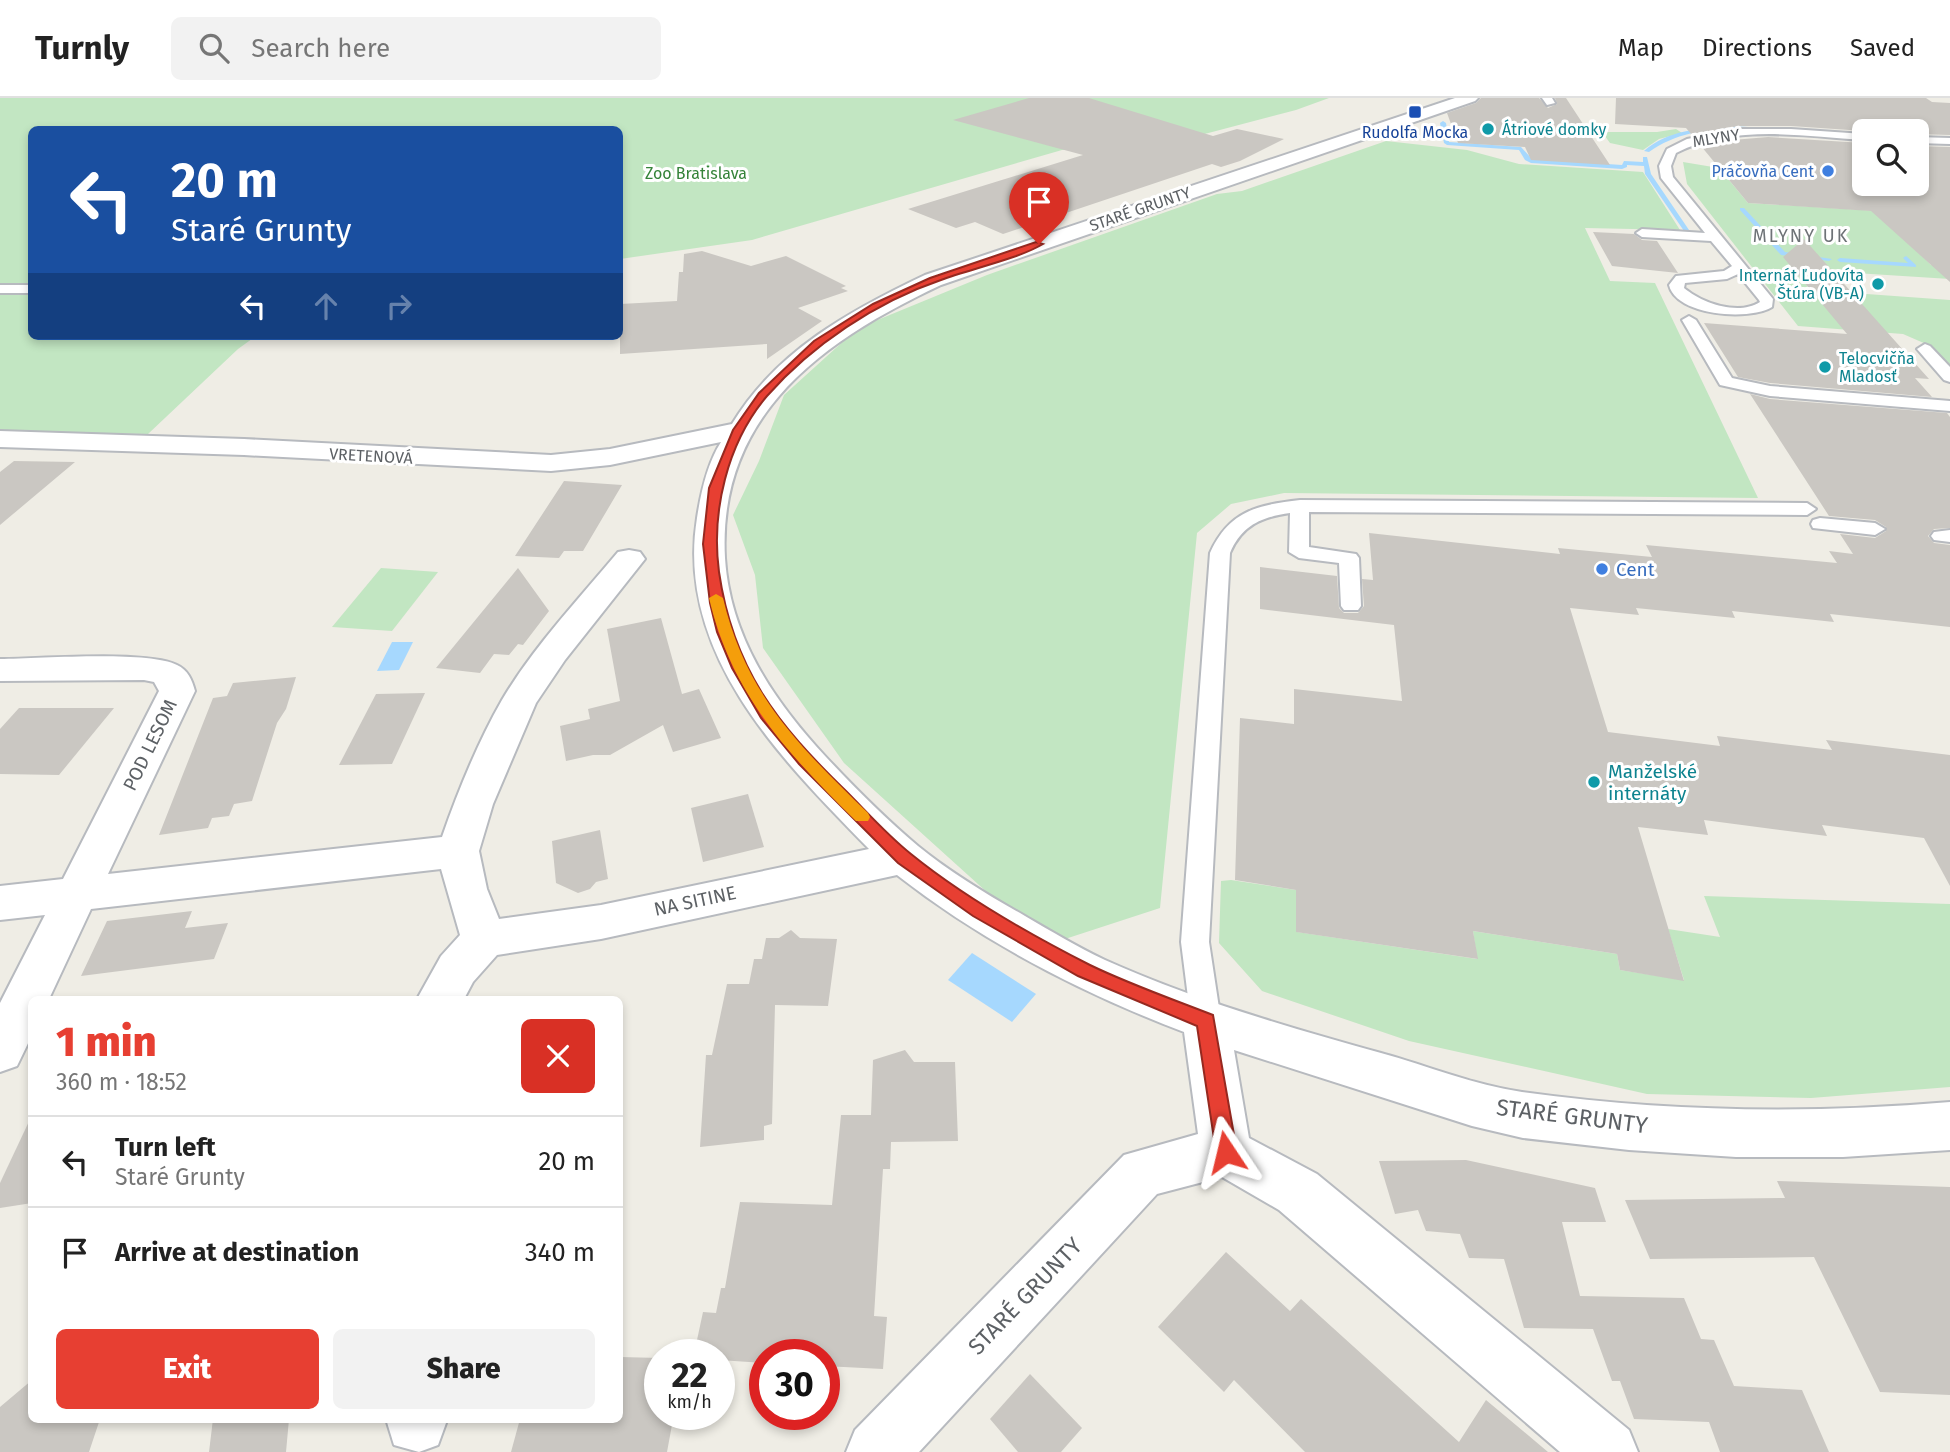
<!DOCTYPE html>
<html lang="en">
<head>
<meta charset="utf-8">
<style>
	body { margin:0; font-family:"Fira Sans",sans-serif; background:#f2f2f2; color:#222; height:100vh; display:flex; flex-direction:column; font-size:26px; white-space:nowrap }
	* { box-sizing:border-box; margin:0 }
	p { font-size:23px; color:#767676 }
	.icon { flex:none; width:38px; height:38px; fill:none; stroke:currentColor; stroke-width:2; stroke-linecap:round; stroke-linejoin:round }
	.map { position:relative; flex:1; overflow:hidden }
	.side { position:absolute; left:28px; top:898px; width:595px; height:427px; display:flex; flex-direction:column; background:#fff; border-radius:10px; box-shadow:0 4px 10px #0003 }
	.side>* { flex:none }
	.top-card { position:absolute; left:28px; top:28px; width:595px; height:214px; border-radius:10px; box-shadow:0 4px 10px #0003; background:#1a4fa0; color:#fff; overflow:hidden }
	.buttons { position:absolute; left:1852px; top:21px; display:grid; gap:14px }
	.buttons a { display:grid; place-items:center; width:77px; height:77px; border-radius:10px; background:#fff; box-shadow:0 4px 10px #0003; font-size:35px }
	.speed { position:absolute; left:644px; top:1241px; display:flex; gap:14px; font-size:35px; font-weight:700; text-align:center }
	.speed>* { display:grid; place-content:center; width:91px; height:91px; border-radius:50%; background:#fff; box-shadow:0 4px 10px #0003; line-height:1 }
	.speed small { font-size:18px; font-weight:400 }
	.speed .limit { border:10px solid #d22; background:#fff; color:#111 }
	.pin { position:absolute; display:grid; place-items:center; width:60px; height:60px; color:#fff; margin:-72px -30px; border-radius:50% 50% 50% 0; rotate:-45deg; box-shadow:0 0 7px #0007 }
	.pin .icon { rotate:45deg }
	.me { position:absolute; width:77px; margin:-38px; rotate:350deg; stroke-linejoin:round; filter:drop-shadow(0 0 5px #0008) }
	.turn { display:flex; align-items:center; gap:24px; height:147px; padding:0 28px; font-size:32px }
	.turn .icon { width:91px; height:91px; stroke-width:2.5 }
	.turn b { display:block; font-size:49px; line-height:60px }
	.lanes { display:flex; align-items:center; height:66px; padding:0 28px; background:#0003; justify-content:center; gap:35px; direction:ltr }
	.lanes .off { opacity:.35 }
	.round { display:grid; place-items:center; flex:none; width:74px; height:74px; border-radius:10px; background:#f2f2f2 }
	.headline { display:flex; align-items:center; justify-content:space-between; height:119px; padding:0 28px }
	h1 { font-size:42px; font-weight:800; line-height:52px; color:#e73f32 }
	.cta { display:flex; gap:14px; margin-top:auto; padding:14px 28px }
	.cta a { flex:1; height:80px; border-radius:10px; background:#e73f32; color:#fff; font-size:28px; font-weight:800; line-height:80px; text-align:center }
	.cta a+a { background:#f2f2f2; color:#222 }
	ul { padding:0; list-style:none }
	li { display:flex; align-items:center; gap:21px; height:91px; padding:0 28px; border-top:2px solid #e0e0e0 }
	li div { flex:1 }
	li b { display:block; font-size:26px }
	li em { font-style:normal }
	header { display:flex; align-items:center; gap:42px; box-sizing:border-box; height:98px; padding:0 35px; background:#fff; border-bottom:2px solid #e0e0e0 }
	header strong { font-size:33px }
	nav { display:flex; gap:38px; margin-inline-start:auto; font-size:24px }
	.search { width:490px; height:63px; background:#f2f2f2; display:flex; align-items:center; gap:18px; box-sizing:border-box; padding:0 24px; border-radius:10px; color:#767676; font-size:26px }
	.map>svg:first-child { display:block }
	.green { fill:#c2e6c2 }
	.water { fill:#a6d8fe }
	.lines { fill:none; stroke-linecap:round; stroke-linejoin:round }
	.stream { fill:#a6d8fe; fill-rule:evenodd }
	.building { fill:#cac7c2 }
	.lane-casing { stroke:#b7babf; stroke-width:4 }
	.street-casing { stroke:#b7babf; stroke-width:4 }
	.lane { fill:#fff; fill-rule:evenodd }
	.street { fill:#fff; fill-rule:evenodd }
	.route { fill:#e73f32; stroke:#962920; stroke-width:2 }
	.slow { fill:#f59e0b }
	.transit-dot { fill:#1a4fb4; stroke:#fff; stroke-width:2.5 }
	.culture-dot { fill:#0f9aa8; stroke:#fff; stroke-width:2.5 }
	.shop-dot { fill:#3f7fe0; stroke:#fff; stroke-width:2.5 }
	.labels { text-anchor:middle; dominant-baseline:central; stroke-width:6; stroke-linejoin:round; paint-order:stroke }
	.far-culture-label { font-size:16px; fill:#0d838f; stroke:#fff; text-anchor:start }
	.far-transit-label { font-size:16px; fill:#164399; stroke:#fff }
	.far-street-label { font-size:16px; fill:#5d6165; stroke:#fff }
	.far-shop-label { font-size:16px; fill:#366cbe; stroke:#fff; text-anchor:end }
	.far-park-label { font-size:16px; fill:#358339; stroke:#fff }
	.far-neighbourhood-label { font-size:18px; letter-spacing:2px; fill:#6e7377; stroke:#fff }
	.shop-label { font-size:19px; fill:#366cbe; stroke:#fff; text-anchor:start }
	.street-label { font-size:19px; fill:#5d6165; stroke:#fff }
	.culture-label { font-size:19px; fill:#0d838f; stroke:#fff; text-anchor:start }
	.near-street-label { font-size:23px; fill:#5d6165; stroke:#fff }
</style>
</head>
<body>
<header>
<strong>Turnly</strong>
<div class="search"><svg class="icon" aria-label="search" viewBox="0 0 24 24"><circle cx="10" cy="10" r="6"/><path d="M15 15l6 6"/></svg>Search here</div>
<nav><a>Map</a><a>Directions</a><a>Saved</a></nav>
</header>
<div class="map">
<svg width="1950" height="1354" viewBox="0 0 1950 1354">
	<rect width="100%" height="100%" fill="#efede5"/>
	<!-- green -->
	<g class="green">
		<path d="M0 0H1329L1296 12 1197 38 1062 52 752 142 620 161V32H32V238H256L238 251 148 336 0 334Z"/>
		<path d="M1676 31 1682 35 1659 41 1643 52 1610 45 1602 34H1657Z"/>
		<path d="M1386 43 1467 52 1519 66 1643 74 1680 132 1585 130 1610 183 1655 185 1758 400 1284 395 1231 406 1197 435 1160 810 1065 841 1000 806 844 665 763 550 755 477 733 417 759 363 784 297 858 230 987 177 1217 96 1242 93Z"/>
		<path d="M1683 64 1719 70 1748 105 1878 113 1931 167 1949 169 1950 181 1792 171 1811 192 1950 202V271L1926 246 1903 236 1798 228 1687 86Z"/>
		<path d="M381 470 438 474 392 533 332 529Z"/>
		<path d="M1231 782 1296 792 1297 834 1477 861 1473 833 1617 856 1620 872 1684 882 1668 831 1720 839 1704 798 1950 806V989L1811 1000 1647 996 1409 943 1262 893 1219 845 1221 783Z"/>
	</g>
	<!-- water -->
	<g class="water">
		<path d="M392 544H413L399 572 377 573Z"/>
		<path d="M972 855 1036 896 1012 924 948 882Z"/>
	</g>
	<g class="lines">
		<!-- stream -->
		<g class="stream">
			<path d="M1443 23 1446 25 1449 44 1521 49 1532 61 1622 67 1624 63 1643 64V59H1647L1651 76 1689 132 1684 133 1645 76 1644 68 1627 67V69L1622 71 1531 65 1525 62 1519 52 1447 47 1444 45 1440 25Z"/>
			<path d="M1730 28 1785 31 1782 33C1737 30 1687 26 1649 54L1644 53C1668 32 1700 30 1730 28Z"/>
			<path d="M1740 110H1744L1785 154 1832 161 1829 163 1781 157 1740 112Z"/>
			<path d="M1906 158 1916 167V169L1840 164 1837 162 1840 160 1908 165 1903 160Z"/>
		</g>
	</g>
	<!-- building -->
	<g class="building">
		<path d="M1029 0H1089L1213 38 1237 31 1284 41 1240 63 1221 69 1212 66 1003 136 975 124 956 130 908 111 1083 57 953 22Z"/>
		<path d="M1481 0H1539L1548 10 1557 6 1555 0H1566L1610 67 1531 62 1525 49 1458 45 1447 15 1476 5Z"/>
		<path d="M1616 0H1926L1932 4 1950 5V37L1916 36V33H1864L1791 28H1739L1692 37 1686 30 1615 26Z"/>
		<path d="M1768 39 1864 45V86H1916V48L1950 49V184L1871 113 1748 105 1701 48 1721 43Z"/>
		<path d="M1593 134 1634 136 1642 142 1657 143 1678 175 1612 168Z"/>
		<path d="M1804 141 1929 281 1915 280 1932 299 1770 285 1738 279 1704 225 1847 236 1783 159Z"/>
		<path d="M702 153 751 168 786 158 846 188 841 190 848 193 798 210 822 223 767 261V246L620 256V206L677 203 679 174H683L684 156Z"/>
		<path d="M1750 296 1770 301 1947 315 1950 319V430L1934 431 1928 438 1934 445 1950 447V529L1830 516 1834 524 1732 513 1735 520 1636 510 1639 517 1570 510 1608 634 1720 648 1717 638 1832 652 1826 642 1950 657V788L1924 740 1822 727 1827 738 1704 722 1708 737 1638 729 1684 883 1620 872 1617 856 1473 833 1478 861 1296 834V792L1235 782 1240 620 1294 626V591L1402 603 1394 527 1260 511V469L1337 478 1339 510 1344 515H1358L1364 508 1362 481 1373 482 1369 435 1560 456 1558 450 1652 459 1646 447 1837 465 1829 453 1853 456 1840 436 1875 440 1886 433V429L1875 422 1829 418Z"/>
		<path d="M14 363 75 364 0 427V374Z"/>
		<path d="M564 383 622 387 583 453H564L559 460 515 458Z"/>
		<path d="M518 470 549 513 523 547 518 546 509 557 494 556 480 575 436 570Z"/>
		<path d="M661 520 682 596 699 591 721 640 673 654 663 627 610 657H593L566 663 560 628 590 621 588 611 620 603 607 531Z"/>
		<path d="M296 579 286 611 277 625 252 703 234 706 229 718 212 720 208 730 159 737 213 600 227 598 233 585Z"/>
		<path d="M425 595 392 666 339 667 376 596Z"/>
		<path d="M19 610H114L59 677 0 676V631Z"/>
		<path d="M748 696 764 749 703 764 691 710Z"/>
		<path d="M600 732 608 781 596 784 590 791 578 795 556 785 552 743Z"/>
		<path d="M192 813 185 830 228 825 214 861 81 878 107 823Z"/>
		<path d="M791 832 800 840 837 841 828 908 775 907 772 1026 764 1028V1042L700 1049 706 957H712L727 886H749L754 861H762L766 840H779Z"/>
		<path d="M905 952 914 964H955L958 1043 891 1044 890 1071H883L874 1218 887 1219 883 1271 824 1268V1256H765V1265L719 1262V1256H694L703 1214 716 1215 721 1190H725L740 1104 832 1107 841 1017H871L873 962Z"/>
		<path d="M32 1017V1105L0 1110V1085Z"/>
		<path d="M1466 1062 1595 1090 1606 1124H1562L1580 1198 1684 1200 1701 1241 1714 1242 1734 1288 1802 1292 1829 1354H1720L1709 1324 1634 1321 1620 1283H1612L1593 1231 1524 1230 1504 1161 1469 1160 1460 1136 1426 1133 1418 1112 1395 1116 1379 1063Z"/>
		<path d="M1777 1083 1950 1089V1297L1880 1294 1814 1159 1650 1161 1625 1102 1785 1100Z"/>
		<path d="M1226 1154 1290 1213 1301 1201 1459 1344 1486 1302 1548 1354H1305L1234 1282 1224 1294 1158 1229Z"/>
		<path d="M620 1259 660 1260V1316H674L667 1354H511L520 1321H620Z"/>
		<path d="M1030 1276 1082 1330 1061 1354H1018L990 1321Z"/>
		<path d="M32 1282V1321H100L89 1354H0V1309Z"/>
		<path d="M213 1321H289L286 1354H209Z"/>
	</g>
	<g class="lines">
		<defs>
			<g id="lane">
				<path d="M1542 0H1552L1555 5 1547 7Z"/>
				<path d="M1739 31H1791L1864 36V42C1801 38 1734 26 1676 55L1671 68 1673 79 1773 201 1772 209C1750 223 1676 218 1669 187L1676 178 1724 173 1732 168 1711 143 1642 139 1636 135 1642 131 1705 135 1661 80 1659 68 1667 51 1687 41ZM1738 176 1759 202 1760 204C1738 218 1702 205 1684 190L1685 185 1727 181Z"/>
				<path d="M1916 39 1950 40V46L1916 45Z"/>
				<rect x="0" y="187" width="32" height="8"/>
				<path d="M1689 218 1696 222 1732 280 1770 288 1950 303V313L1770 298 1720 287 1682 222Z"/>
				<path d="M1925 246 1930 248 1950 269V284L1944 282 1917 251Z"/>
				<path d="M1300 402 1807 405 1816 411 1807 417 1309 414V449L1356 456 1359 460 1361 508 1358 512H1344L1341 508 1339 465 1299 460 1289 454 1290 415C1262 419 1242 427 1230 455L1209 844 1221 923 1217 932 1206 936 1195 932 1191 923 1181 844 1210 455C1229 413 1257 407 1300 402Z"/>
				<path d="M1820 420 1875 425 1885 431 1875 437 1813 430 1811 426 1813 422Z"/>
				<path d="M1950 432V444L1934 442 1931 438 1934 434Z"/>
			</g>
			<g id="street">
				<path d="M1455 0H1478L1475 3 941 187C824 242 717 316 725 460 730 539 774 603 826 659 855 690 886 721 918 748 951 775 988 797 1025 818 1051 833 1077 849 1105 862 1194 902 1288 929 1381 955 1428 968 1474 987 1522 994 1664 1014 1808 1016 1950 1004V1052L1843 1059H1736L1629 1052 1523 1040 1472 1028 1234 952 1249 1040 1317 1076 1629 1332 1638 1354H1560L1279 1112 1222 1079 1157 1096 919 1354H846L855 1332 1124 1057 1198 1036 1184 934C1082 895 984 845 897 777L601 841 497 857 473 884 464 901H417L441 858 460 837 441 771 91 811 49 901H32V937L17 968 0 974V905L45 817 0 822V788L63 781 159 593 154 584 144 582 0 583V561C38 561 147 552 177 567 188 572 192 582 195 593L108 776 442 739C458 693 478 644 502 602 534 548 578 502 618 454L629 452 640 454 645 461 565 562 536 605 493 706 479 753 487 791 499 821 601 807 869 751C782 662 675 556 697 420 701 394 707 366 721 344L610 367 551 373 244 357 0 349V333L244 341 551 357 610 351 732 326C776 253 851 212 925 177Z"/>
				<path d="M386 1321H446V1325L438 1347 419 1354 394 1347Z"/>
			</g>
		</defs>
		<!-- lane casing -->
		<use href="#lane" class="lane-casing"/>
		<!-- street casing -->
		<use href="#street" class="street-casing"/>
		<!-- lane -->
		<use href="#lane" class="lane"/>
		<!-- street -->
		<use href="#street" class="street"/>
	</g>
	<!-- route -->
	<path class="route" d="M1036 144 1043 146C1018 161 970 171 941 182 876 204 812 247 767 298 727 345 711 414 719 474 733 571 777 626 846 693 867 714 887 737 911 756 964 799 1029 836 1090 867 1129 886 1172 901 1213 917L1237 1054 1234 1061 1226 1064 1219 1061 1216 1054 1197 928 1078 878 973 818 898 765 799 666 761 620 732 570 717 534 710 505 703 446 709 390 733 332 759 295 814 243 873 206 930 180Z"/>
	<!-- slow -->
	<path class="slow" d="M716 496 723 500C746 597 799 648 868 715L870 719 868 723H856C788 656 732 597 709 500Z"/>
	<!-- markers -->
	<rect class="transit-dot" x="1408" y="7" width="14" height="14" rx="3.5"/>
	<g class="culture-dot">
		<circle cx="1488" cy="31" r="7"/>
		<circle cx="1878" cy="186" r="7"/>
		<circle cx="1825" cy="269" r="7"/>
		<circle cx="1594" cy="684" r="7"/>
	</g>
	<g class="shop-dot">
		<circle cx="1828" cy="73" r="7"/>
		<circle cx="1602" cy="471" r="7"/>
	</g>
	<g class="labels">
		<!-- far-culture labels -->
		<g class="far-culture-label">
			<text x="1502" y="31">Átriové domky</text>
			<text x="1864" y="177" text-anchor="end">Internát Ľudovíta<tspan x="1864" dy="18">Štúra (VB-A)</tspan></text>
			<text x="1839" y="260">Telocvičňa<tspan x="1839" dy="18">Mladosť</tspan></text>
		</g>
		<!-- far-transit labels -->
		<g class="far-transit-label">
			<text x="1415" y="34">Rudolfa Mocka</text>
		</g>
		<!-- far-street labels -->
		<g class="far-street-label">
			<text transform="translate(1716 40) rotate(-9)">MLYNY</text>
			<text transform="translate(1140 111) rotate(-19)">STARÉ GRUNTY</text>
			<text transform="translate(371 358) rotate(3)">VRETENOVÁ</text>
		</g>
		<!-- far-shop labels -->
		<g class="far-shop-label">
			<text x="1814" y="73">Práčovňa Cent</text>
		</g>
		<!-- far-park labels -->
		<g class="far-park-label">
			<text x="696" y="75">Zoo Bratislava</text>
		</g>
		<!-- far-neighbourhood labels -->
		<g class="far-neighbourhood-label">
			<text x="1801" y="138">MLYNY UK</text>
		</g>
		<!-- shop labels -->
		<g class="shop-label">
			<text x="1616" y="471">Cent</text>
		</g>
		<!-- street labels -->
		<g class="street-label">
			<text transform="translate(150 647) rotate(-64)">POD LESOM</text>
			<text transform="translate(695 803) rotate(-12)">NA SITINE</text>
		</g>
		<!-- culture labels -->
		<g class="culture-label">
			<text x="1608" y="673">Manželské<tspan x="1608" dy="22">internáty</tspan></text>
		</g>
		<!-- near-street labels -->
		<g class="near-street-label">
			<text transform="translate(1572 1018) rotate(7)">STARÉ GRUNTY</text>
			<text transform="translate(1025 1198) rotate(-46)">STARÉ GRUNTY</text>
		</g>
	</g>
</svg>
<div class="buttons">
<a><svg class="icon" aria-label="search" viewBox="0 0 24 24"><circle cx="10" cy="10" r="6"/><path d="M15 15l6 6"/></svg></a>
</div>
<div class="speed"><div>22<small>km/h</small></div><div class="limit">30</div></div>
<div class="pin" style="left:1039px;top:146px;background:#d93025"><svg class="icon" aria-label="arrive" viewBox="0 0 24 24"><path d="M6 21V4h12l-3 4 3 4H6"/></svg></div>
<svg class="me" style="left:1226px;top:1054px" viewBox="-20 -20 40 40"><path d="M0-17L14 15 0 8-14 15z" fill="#e73f32" stroke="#fff" stroke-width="4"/></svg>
<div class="top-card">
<div class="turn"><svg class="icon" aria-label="left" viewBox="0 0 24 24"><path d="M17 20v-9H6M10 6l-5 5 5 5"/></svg><div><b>20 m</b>Staré Grunty</div></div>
<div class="lanes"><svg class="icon" aria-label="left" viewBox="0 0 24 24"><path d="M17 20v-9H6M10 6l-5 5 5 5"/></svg><svg class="icon off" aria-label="ahead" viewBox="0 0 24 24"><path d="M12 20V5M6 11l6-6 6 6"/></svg><svg class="icon off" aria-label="right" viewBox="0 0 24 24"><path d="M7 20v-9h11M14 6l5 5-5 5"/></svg></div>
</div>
<section class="side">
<div class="headline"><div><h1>1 min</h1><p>360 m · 18:52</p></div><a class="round" style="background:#d93025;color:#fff"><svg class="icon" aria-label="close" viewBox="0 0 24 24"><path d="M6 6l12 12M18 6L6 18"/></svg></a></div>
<ul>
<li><svg class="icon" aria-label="left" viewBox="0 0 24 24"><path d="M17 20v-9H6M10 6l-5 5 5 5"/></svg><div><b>Turn left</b><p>Staré Grunty</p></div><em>20 m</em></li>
<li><svg class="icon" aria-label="arrive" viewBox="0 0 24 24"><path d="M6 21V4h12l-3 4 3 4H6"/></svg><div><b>Arrive at destination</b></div><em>340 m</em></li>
</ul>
<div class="cta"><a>Exit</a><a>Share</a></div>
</section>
</div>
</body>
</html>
